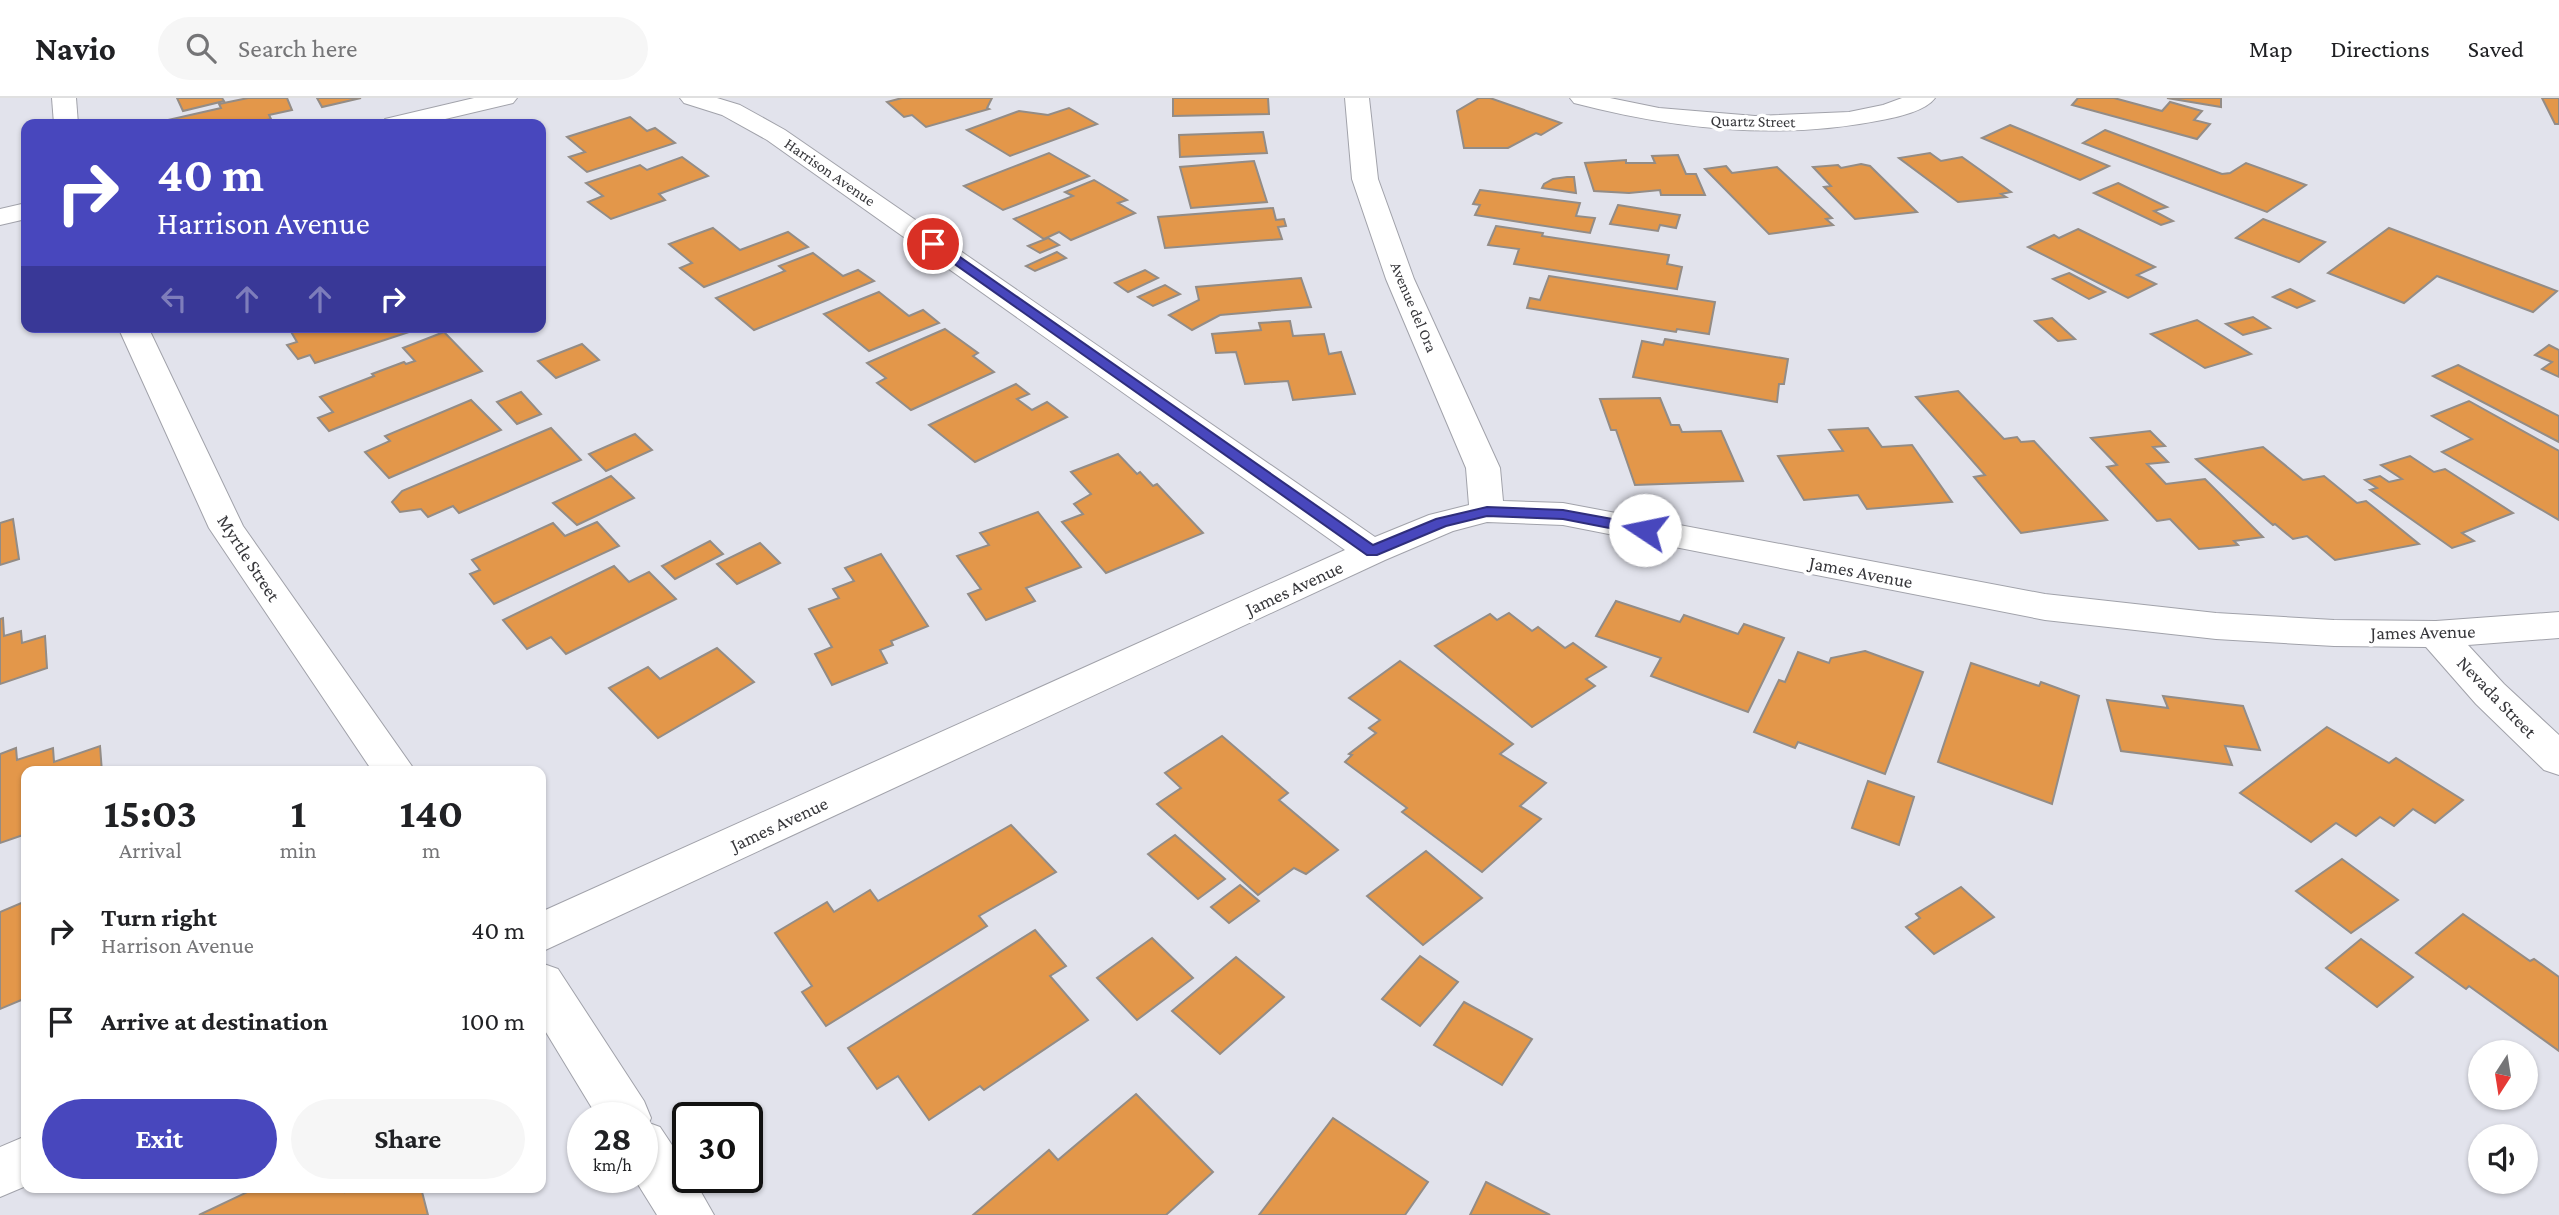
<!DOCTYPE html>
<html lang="en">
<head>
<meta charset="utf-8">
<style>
	body { margin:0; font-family:"Crimson Pro",serif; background:#f6f6f6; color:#202124; height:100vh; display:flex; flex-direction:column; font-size:26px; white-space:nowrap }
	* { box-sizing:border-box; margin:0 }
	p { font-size:23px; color:#757577 }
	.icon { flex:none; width:38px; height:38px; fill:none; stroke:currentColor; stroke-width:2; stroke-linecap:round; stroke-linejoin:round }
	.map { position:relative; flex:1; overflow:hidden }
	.sheet { position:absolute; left:21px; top:668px; width:525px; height:427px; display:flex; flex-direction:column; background:#fff; border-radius:14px; box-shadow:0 2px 5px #0004 }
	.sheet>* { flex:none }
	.guide { position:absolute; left:21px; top:21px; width:525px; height:214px; border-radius:14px; box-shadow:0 2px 5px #0004; background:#4847bd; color:#fff; overflow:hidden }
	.needle { width:46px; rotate:192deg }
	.buttons { position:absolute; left:2468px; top:942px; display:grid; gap:14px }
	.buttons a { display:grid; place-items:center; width:70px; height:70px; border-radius:50%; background:#fff; box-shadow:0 2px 5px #0004; font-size:35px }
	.speed { position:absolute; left:567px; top:1004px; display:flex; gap:14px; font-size:35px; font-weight:700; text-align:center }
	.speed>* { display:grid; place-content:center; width:91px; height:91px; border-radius:50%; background:#fff; box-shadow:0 2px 5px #0004; line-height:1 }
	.speed small { font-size:18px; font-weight:400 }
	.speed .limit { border:4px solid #111; border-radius:10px; background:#fff; color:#111 }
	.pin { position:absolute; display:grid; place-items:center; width:60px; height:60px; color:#fff; margin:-30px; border:4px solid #fff; border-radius:50%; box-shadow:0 2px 7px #0007 }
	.me { position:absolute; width:77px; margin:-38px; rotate:281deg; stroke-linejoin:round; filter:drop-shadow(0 0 5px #0008) }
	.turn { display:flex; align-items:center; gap:24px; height:147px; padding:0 21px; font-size:32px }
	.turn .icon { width:91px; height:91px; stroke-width:2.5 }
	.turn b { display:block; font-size:49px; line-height:60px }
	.lanes { display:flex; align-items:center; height:66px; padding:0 21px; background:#0003; justify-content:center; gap:35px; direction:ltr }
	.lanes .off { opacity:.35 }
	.eta { display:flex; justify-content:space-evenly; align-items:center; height:119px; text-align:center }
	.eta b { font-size:42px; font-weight:700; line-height:49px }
	.action { display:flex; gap:14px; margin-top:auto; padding:14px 21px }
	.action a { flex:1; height:80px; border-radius:42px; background:#4847bd; color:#fff; font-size:28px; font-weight:700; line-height:80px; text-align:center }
	.action a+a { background:#f6f6f6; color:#202124 }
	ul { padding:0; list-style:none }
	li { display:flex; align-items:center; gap:21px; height:91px; padding:0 21px }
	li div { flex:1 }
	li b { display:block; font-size:26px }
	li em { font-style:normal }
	header { display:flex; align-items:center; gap:42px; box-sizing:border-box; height:98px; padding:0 35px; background:#fff; border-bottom:2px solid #e0e0e0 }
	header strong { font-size:33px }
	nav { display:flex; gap:38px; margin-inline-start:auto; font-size:24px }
	.search { width:490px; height:63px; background:#f6f6f6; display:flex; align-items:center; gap:18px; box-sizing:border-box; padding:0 24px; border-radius:38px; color:#757577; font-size:26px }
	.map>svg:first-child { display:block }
	.building { fill:#e3974a; stroke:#938c86; stroke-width:2 }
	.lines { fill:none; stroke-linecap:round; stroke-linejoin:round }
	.street-casing { stroke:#a1a2aa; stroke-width:2 }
	.street { fill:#fff; fill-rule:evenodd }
	.route { fill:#4847bd; stroke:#2f2e7b; stroke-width:2 }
	.labels { text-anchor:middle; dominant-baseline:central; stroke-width:7; stroke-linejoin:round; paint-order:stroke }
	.far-street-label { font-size:16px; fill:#37373b; stroke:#fff }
	.street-label { font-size:19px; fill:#37373b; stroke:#fff }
</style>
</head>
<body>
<header>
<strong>Navio</strong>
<div class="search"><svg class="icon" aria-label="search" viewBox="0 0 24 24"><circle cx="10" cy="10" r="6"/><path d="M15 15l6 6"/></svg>Search here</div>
<nav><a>Map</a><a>Directions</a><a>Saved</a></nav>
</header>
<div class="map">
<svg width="2559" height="1117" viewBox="0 0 2559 1117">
	<rect width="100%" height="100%" fill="#e2e3ec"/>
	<!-- building -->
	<g class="building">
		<path d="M177 0H222L224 3 183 13Z"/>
		<path d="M248 0H287L292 12 269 17 271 21 248 26H169L168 22 221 10 219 6Z"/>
		<path d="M317 0H361L322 9Z"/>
		<path d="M902 0H992L987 10 989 11 926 29 912 17 904 19 887 4Z"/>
		<path d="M1173 0H1268L1269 16 1173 18Z"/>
		<path d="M1479 0H1490L1561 25 1541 37 1536 35 1508 50H1464L1457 13Z"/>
		<path d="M2078 0H2114L2162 13 2170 4 2202 13 2194 22 2210 26 2197 41 2072 7Z"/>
		<path d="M2167 0H2221V9Z"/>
		<path d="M2542 0H2559V26H2555Z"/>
		<path d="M1069 10 1097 26 1010 58 967 32 1019 13 1048 17Z"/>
		<path d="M630 19 647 33 655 30 675 45 587 74 569 59 585 54 567 39Z"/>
		<path d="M2010 27 2109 68 2080 82 1982 40Z"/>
		<path d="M2105 32 2222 76 2230 75 2246 65 2306 87 2267 114 2083 45Z"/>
		<path d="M1263 34 1267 55 1180 59 1179 37Z"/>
		<path d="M1049 55 1089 78 1003 112 964 88Z"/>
		<path d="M1930 55 1941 63 1962 59 2011 94 2001 96 2006 99 1958 104 1899 60Z"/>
		<path d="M1678 57 1686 76H1696L1705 97H1661L1660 92 1629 95 1594 93 1585 65 1626 62V65H1655L1652 58Z"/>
		<path d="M682 59 708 78 659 96 665 102 611 121 588 104 603 98 586 85 640 67 647 72Z"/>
		<path d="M1254 63 1267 104 1191 110 1180 69Z"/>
		<path d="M1861 66 1870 68 1917 114 1855 121 1824 89 1831 88 1813 69 1838 67 1841 70Z"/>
		<path d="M1726 68 1732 75 1777 69 1832 120 1826 121 1833 127 1769 136 1705 71Z"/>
		<path d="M1567 79H1574L1576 95 1542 90 1544 86 1553 81Z"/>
		<path d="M1094 82 1127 102 1118 105 1135 115 1071 142 1059 134 1044 141 1014 121 1073 98 1065 94Z"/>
		<path d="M2118 85 2167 109 2154 113 2173 123 2161 127 2094 95Z"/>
		<path d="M1480 92 1580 105 1576 118 1595 120 1590 135 1475 117 1480 107 1473 106Z"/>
		<path d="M1618 107 1680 117 1676 130 1660 127 1658 133 1610 126Z"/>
		<path d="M1273 110 1276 122 1284 121 1286 128 1278 129 1282 141 1165 150 1158 119Z"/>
		<path d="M2263 121 2325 144 2299 164 2236 140Z"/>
		<path d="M1496 128 1543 135 1542 138 1669 157 1667 166 1682 169 1677 191 1514 166 1519 151 1488 147Z"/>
		<path d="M713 130 740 152 788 134 808 149 704 189 680 170 692 165 669 146Z"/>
		<path d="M2389 130 2557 193 2533 214 2437 178 2404 205 2328 175Z"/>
		<path d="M2078 131 2155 169 2137 177 2156 186 2128 200 2028 149 2054 137 2059 140Z"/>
		<path d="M1048 140 1059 147 1040 155 1028 148Z"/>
		<path d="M1057 154 1066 160 1035 173 1026 168Z"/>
		<path d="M813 155 843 178 858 172 874 183 754 232 716 200 785 173 779 168Z"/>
		<path d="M1145 172 1158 180 1128 194 1115 185Z"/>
		<path d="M2069 175 2105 194 2089 201 2053 181Z"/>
		<path d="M1549 178 1715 204 1709 236 1677 231 1676 234 1527 210 1530 200 1540 202Z"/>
		<path d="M1301 180 1311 209 1220 217 1192 232 1169 217 1199 202 1196 189Z"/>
		<path d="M1165 187 1180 196 1153 208 1138 199Z"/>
		<path d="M2290 191 2314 203 2297 210 2273 199Z"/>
		<path d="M879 194 909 218 923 212 939 225 869 253 824 216Z"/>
		<path d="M2253 219 2270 230 2243 237 2226 226Z"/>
		<path d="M2052 220 2075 241 2058 243 2035 223Z"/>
		<path d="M2197 222 2251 256 2205 270 2151 236Z"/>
		<path d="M1290 223 1293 238 1324 236 1329 256 1341 254 1355 296 1293 302 1288 283 1245 286 1236 254 1216 255 1212 236 1261 232 1259 225Z"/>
		<path d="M299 229H424L315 265 310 257 298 261 287 247 297 244 290 232Z"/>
		<path d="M945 231 978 255 973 258 994 274 911 312 877 285 886 280 867 265Z"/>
		<path d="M444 234 482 273 329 333 318 320 333 314 320 299 374 278 372 276 404 264 406 266 415 263 403 250Z"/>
		<path d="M1665 241 1788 261 1784 286H1779L1777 304 1633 279 1642 243 1663 247Z"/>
		<path d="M582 246 599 262 556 280 538 263Z"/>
		<path d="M2549 247 2559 252V279L2542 271 2552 264 2535 257Z"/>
		<path d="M2458 267 2559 318V344L2433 278Z"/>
		<path d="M1016 286 1029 296 1017 301 1032 312 1047 304 1067 319 975 364 929 327Z"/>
		<path d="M1958 293 2004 341 2017 339 2021 344 2034 343 2107 422 2021 435 1974 379 1985 377 1916 299Z"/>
		<path d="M521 294 541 316 517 326 497 304Z"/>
		<path d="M1660 300 1671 327H1679L1682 334 1721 333 1743 383 1635 387 1616 332H1611L1600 301Z"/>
		<path d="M471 302 501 332 389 380 365 354 390 343 385 338Z"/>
		<path d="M2469 303 2559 353V422L2442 354 2472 341 2432 318Z"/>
		<path d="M551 330 581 362 459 415 453 408 428 419 421 411 400 414 392 404 402 393Z"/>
		<path d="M1868 330 1882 349 1912 347 1952 404 1867 411 1858 397 1804 402 1778 358 1843 353 1829 332Z"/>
		<path d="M2150 333 2165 348 2153 349 2168 364 2147 366 2166 386 2205 381 2263 439 2234 443 2238 447 2199 451 2170 421 2157 423 2107 369 2117 367 2091 340Z"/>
		<path d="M635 336 652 352 606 373 589 356Z"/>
		<path d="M2263 349 2303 382 2324 378 2357 405 2366 403 2419 446 2335 462 2307 438 2293 441 2275 426 2273 427 2196 361Z"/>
		<path d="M1118 356 1137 376 1140 374 1153 388 1157 386 1203 435 1106 475 1062 424 1083 416 1074 406 1091 396 1071 374Z"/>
		<path d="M2410 358 2434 374 2445 371 2513 415 2462 435 2474 443 2452 450 2370 392 2377 390 2365 382 2380 378 2389 384 2402 381 2381 367Z"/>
		<path d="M611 378 634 400 577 427 553 405Z"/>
		<path d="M1038 414 1081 469 1026 490 1035 503 986 522 968 496 981 491 957 458 989 447 980 435Z"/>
		<path d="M13 421 19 461 0 467V425Z"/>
		<path d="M597 424 619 448 494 506 470 476 480 472 472 462 553 425 565 438Z"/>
		<path d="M710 443 723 456 675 481 662 468Z"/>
		<path d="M760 445 780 465 737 486 717 466Z"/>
		<path d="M881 456 928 528 891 543 893 547 880 552 887 565 832 587 815 556 832 549 809 511 839 500 833 491 854 483 845 470Z"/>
		<path d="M614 468 629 484 649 474 676 501 566 556 551 539 527 551 503 522Z"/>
		<path d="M1616 503 1680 524 1684 517 1738 536 1744 526 1784 540 1748 614 1651 578 1661 560 1596 538Z"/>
		<path d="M1509 515 1532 533 1538 529 1565 550 1573 545 1606 569 1586 581 1595 588 1532 629 1435 548 1490 516 1497 522Z"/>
		<path d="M3 520 4 538 21 533 22 545 45 538 47 570 0 586V521Z"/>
		<path d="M717 550 754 584 658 640 609 590 648 569 660 581Z"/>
		<path d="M1865 553 1923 574 1885 676 1798 644 1795 650 1754 634 1779 582 1785 584 1798 554 1829 565 1831 560Z"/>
		<path d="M1400 563 1513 646 1500 656 1546 685 1520 708 1541 721 1482 774 1402 714 1407 710 1345 664 1352 657 1349 656 1376 635 1369 630 1380 622 1349 600Z"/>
		<path d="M1971 565 2039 588 2041 584 2079 598 2052 706 1938 664Z"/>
		<path d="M2163 598 2243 608 2260 652 2225 648 2232 667 2121 653 2107 602 2168 610Z"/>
		<path d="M2327 629 2389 665 2396 660 2463 702 2435 725 2413 711 2394 728 2380 719 2356 738 2336 725 2311 744 2240 695Z"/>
		<path d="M1222 638 1288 695 1279 702 1338 752 1306 776 1294 770 1258 797 1157 706 1181 690 1165 675Z"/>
		<path d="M100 648 102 674H26V736L0 745V656L16 650 17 662 53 650 54 664Z"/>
		<path d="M1868 683 1914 699 1899 747 1852 730Z"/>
		<path d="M1011 727 1056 774 979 818 987 828 826 928 802 894 812 888 775 835 827 804 834 814 870 792 878 803Z"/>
		<path d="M1175 737 1225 781 1198 801 1148 756Z"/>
		<path d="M1426 753 1482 800 1423 847 1367 798Z"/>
		<path d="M2342 761 2398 802 2351 835 2296 793Z"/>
		<path d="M1240 787 1259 803 1229 825 1211 809Z"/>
		<path d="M1961 789 1994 819 1934 856 1906 829 1920 820 1916 816Z"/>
		<path d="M26 803V900L0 911V814Z"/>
		<path d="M2463 816 2530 863 2534 861 2559 879V953L2469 888 2466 891 2416 855Z"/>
		<path d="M1035 832 1066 868 1050 878 1088 922 984 992 980 988 929 1022 898 978 877 991 848 950Z"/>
		<path d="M1152 840 1193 880 1137 922 1097 880Z"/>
		<path d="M2361 841 2413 879 2377 909 2326 870Z"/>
		<path d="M1420 858 1458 884 1420 928 1382 901Z"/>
		<path d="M1236 859 1284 899 1220 956 1172 913Z"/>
		<path d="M1464 904 1532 941 1502 987 1434 947Z"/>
		<path d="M1136 996 1213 1074 1166 1117H973L1049 1052 1058 1062Z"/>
		<path d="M1333 1020 1428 1084 1405 1117H1259Z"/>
		<path d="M1486 1084 1550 1117H1470Z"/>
		<path d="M256 1090H310V1092L344 1090 345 1094 353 1090H421L428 1117H199Z"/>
	</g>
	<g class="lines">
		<defs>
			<g id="street">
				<path d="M52 0H76L78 26H54Z"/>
				<path d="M474 0H517L513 5 424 26H382L385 21Z"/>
				<path d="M680 0H717L740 7 785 32 1375 439 1429 417 1469 407 1466 370 1386 181 1352 81 1345 0H1369L1378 81 1414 181 1500 370 1503 403 1563 405 2045 496 2216 515 2334 522 2436 523 2559 514V540L2468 547 2504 586 2559 637V677L2544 672 2476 606 2426 549 2334 548 2216 541 2045 522 1563 427 1487 424 1453 433 1385 462 541 854V814L1345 452 767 42 722 17 684 5Z"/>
				<path d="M1570 0H1610L1659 10 1755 18 1849 14 1883 7 1902 0H1935C1926 13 1897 19 1882 22 1779 43 1674 31 1574 5Z"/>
				<path d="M26 105V121L0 127V111Z"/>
				<path d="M118 229H148L243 428 416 674H373L209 430Z"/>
				<path d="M541 865 558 871 644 1003 651 1020 649 1025 660 1029 688 1071V1080H693L714 1117H657L634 1080H642V1020H598L541 926Z"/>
				<path d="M26 1038V1088L0 1099V1049Z"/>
			</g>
		</defs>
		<!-- street casing -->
		<use href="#street" class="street-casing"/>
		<!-- street -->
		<use href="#street" class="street"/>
	</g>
	<!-- route -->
	<path class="route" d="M929 143H937L1373 447 1436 421 1487 409 1563 412 1645 427 1652 432 1645 437 1563 421 1487 418 1446 428 1377 457H1367L929 148Z"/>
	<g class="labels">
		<!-- far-street labels -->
		<g class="far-street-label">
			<text transform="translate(1753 23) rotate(1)">Quartz Street</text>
			<text transform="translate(830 74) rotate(35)">Harrison Avenue</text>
			<text transform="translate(1414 209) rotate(67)">Avenue del Ora</text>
		</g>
		<!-- street labels -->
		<g class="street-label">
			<text transform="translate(249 460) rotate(57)">Myrtle Street</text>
			<text transform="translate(1861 474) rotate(11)">James Avenue</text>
			<text transform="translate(1294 490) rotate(-25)">James Avenue</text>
			<text transform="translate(2423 534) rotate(-1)">James Avenue</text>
			<text transform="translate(2497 599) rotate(46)">Nevada Street</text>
			<text transform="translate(779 726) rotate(-25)">James Avenue</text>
		</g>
	</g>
</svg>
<div class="buttons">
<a><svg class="needle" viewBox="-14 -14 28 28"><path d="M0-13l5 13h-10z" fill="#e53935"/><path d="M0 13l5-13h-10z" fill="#757577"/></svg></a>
<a><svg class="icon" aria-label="sound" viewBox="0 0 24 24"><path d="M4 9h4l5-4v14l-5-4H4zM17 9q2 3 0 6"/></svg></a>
</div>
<div class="speed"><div>28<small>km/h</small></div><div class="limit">30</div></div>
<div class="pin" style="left:933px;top:146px;background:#d93025"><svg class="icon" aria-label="arrive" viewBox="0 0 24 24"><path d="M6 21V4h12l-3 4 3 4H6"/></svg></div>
<svg class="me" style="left:1645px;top:432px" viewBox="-20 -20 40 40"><circle r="19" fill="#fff"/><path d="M0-13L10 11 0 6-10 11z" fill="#4847bd"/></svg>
<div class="guide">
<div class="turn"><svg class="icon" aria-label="right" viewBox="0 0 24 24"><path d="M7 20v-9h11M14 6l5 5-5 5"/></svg><div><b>40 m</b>Harrison Avenue</div></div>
<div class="lanes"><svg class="icon off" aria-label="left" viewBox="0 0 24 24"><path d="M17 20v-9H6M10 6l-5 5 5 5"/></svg><svg class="icon off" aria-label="ahead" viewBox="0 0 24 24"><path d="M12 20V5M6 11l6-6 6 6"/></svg><svg class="icon off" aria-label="ahead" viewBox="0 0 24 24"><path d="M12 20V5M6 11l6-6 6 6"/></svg><svg class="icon" aria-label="right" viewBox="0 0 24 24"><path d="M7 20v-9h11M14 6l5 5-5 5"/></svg></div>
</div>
<section class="sheet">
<div class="eta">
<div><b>15:03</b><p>Arrival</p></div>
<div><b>1</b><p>min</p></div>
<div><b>140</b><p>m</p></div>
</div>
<ul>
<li><svg class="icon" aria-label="right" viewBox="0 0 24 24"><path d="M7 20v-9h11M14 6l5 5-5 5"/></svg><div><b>Turn right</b><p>Harrison Avenue</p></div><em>40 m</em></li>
<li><svg class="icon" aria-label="arrive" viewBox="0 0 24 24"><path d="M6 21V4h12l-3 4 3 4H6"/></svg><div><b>Arrive at destination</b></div><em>100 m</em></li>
</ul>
<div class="action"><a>Exit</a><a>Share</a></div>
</section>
</div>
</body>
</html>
